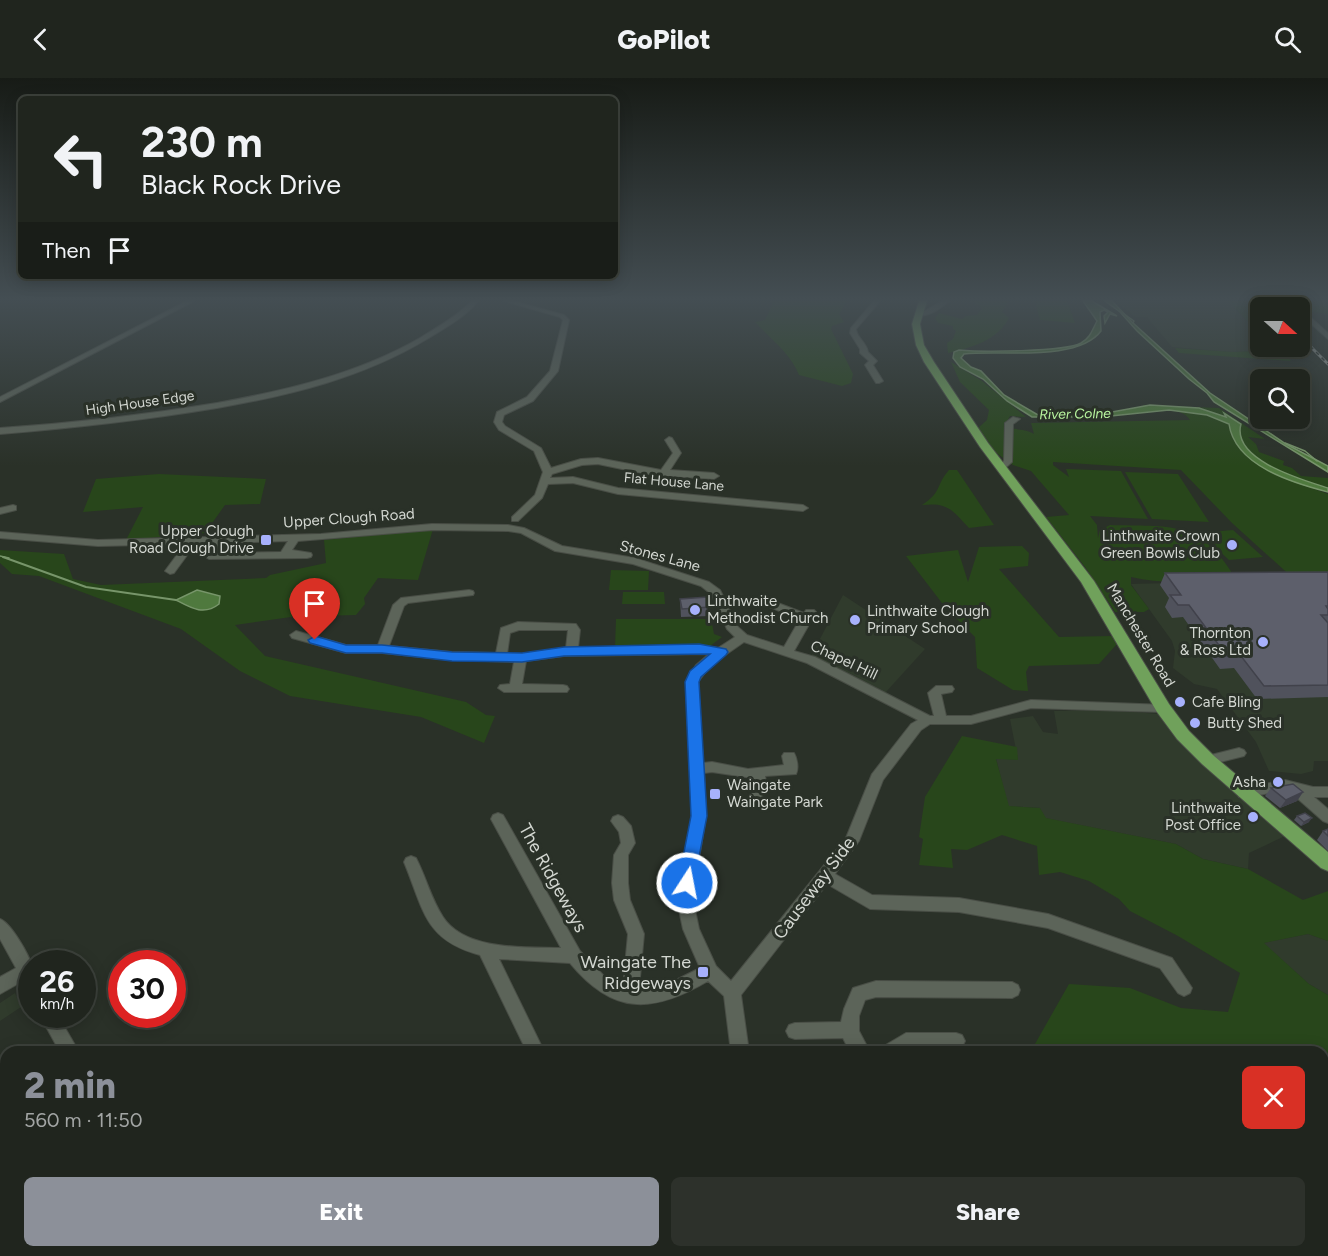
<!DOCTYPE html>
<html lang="en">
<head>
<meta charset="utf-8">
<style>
	body { margin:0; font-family:Figtree,sans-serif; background:#2d312b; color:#f1f3f6; height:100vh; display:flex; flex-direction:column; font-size:22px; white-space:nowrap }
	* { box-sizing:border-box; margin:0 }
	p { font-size:20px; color:#a2a5a4 }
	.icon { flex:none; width:33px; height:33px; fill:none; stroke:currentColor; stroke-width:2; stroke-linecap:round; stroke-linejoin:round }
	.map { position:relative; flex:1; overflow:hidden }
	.drawer { position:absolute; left:0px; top:968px; width:1329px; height:212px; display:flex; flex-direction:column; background:#20251e; border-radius:18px 18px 0 0; box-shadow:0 3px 15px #0003,0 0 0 2px #3d423c }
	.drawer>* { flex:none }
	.hud { position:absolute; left:18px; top:18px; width:600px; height:183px; border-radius:9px; box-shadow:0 3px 15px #0003,0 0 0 2px #3d423c; background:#20251e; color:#f1f3f6; overflow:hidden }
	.needle { width:39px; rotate:111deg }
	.fabs { position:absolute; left:1250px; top:219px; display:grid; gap:12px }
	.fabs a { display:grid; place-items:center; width:60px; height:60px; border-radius:9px; background:#20251e; box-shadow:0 3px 15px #0003,0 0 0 2px #3d423c; font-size:30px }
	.speed { position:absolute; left:18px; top:872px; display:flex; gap:12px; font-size:30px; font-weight:700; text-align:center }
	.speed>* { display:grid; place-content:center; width:78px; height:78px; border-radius:50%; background:#20251e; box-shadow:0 3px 15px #0003,0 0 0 2px #3d423c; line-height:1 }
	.speed small { font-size:15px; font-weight:400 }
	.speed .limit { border:9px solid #d22; background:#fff; color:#111 }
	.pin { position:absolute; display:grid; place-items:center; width:51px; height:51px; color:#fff; margin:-62px -26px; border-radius:50% 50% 50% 0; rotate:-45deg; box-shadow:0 0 6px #0007 }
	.pin .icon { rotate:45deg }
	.me { position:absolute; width:66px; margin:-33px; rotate:11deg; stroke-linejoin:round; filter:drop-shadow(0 0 4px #0008) }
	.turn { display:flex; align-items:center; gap:21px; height:126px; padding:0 24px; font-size:27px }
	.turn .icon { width:78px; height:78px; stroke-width:2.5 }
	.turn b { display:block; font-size:42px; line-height:51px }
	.then { display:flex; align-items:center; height:57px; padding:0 24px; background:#0003; gap:12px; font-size:22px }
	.round { display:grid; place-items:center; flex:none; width:63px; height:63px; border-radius:9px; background:#2d312b }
	.summary { display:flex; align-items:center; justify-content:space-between; height:102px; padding:0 24px }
	h1 { font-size:36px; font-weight:800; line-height:45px; color:#8c9099 }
	.button { display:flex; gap:12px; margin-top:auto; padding:12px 24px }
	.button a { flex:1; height:69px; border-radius:9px; background:#8c9099; color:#fff; font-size:24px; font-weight:800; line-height:69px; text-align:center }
	.button a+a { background:#2d312b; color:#f1f3f6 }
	header { display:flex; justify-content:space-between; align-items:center; height:78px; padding:0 24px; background:#20251e; font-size:27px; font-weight:800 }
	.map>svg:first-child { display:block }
	.built { fill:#303b2c }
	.green { fill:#28461b }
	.water { fill:#4f793e; stroke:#77956a; stroke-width:1.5 }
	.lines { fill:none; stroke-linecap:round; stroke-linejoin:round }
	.stream-far1 { stroke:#77956a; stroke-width:1.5 }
	.stream { stroke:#77956a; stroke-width:2 }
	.minor-casing { stroke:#494e46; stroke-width:2 }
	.major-casing { stroke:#494e46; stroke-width:2 }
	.minor { fill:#5c6459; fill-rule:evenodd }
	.major { fill:#70a15b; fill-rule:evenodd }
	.rail-casing { stroke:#a1a59f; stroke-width:3 }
	.rail { stroke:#2a3128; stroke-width:1.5; stroke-dasharray:4; stroke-linecap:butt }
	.wall { fill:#50525c }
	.shaded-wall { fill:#41424b }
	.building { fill:#5d5f6b; stroke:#41424b; stroke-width:1.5 }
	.route { fill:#1a73e8; stroke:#114b97; stroke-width:1.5 }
	.poi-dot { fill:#a7b1fc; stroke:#2a3128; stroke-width:2 }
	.labels { text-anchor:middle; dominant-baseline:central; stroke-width:6; stroke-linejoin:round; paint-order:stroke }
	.far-street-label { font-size:14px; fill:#d3d7d1; stroke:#2a3128 }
	.far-water-label { font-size:14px; font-style:italic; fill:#b8f59f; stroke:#2a3128 }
	.street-label { font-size:15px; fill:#d3d7d1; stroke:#2a3128 }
	.poi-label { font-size:15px; fill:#d3d7d1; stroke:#2a3128; text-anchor:end }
	.near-street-label { font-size:18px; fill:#d3d7d1; stroke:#2a3128 }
	.near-poi-label { font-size:18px; fill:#d3d7d1; stroke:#2a3128; text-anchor:end }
</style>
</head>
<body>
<header><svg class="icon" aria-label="back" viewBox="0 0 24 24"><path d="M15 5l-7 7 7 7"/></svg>GoPilot<svg class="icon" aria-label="search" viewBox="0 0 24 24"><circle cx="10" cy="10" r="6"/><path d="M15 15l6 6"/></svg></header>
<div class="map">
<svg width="1328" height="1178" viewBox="0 0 1328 1178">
	<rect width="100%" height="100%" fill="#2a3128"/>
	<!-- built -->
	<g class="built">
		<path d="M1116 223H1228L1260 256V268L1272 269 1275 272 1233 274 1172 269 1147 239H1135Z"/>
		<path d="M1328 501V683H1314L1313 693 1301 696 1269 693 1256 664 1217 611 1194 606 1173 590 1175 573 1172 563 1131 506Z"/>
		<path d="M843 517 925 571 885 615 811 578Z"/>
		<path d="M1109 632 1158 636 1207 691 1285 758 1249 775 1248 791 1203 781 1176 766 1045 740 1040 730 1008 728 996 680 1018 682 1010 641 1033 638 1043 654 1058 656 1054 633Z"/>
		<path d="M1308 856 1328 863V917L1309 906 1263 865Z"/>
		<path d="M15 915 21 929 0 943V925Z"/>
	</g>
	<!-- green -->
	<g class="green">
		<path d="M774 223H847L839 236 844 244 832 248 831 251 853 296 851 305 842 308 799 297C791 276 770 260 755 244L765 242Z"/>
		<path d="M974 223H1009L1002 234 1009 240C998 262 971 270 948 275L947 265 953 261 956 253 953 251V248L938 245 935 240 939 235 962 241 966 238 977 237 982 230Z"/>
		<path d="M1035 223H1067L1075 245 1040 242Z"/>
		<path d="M1228 223H1250L1260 232V256Z"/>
		<path d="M1270 223H1323L1328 228V236L1299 232V230L1278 229Z"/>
		<path d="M1272 269H1295L1303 278H1287L1291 283 1179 275 1175 270 1233 274 1275 272Z"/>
		<path d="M951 284 982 303 1026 339 1010 338 1005 347C1015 353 1024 350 1034 356L1031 345 1190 342C1182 329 1160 332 1146 333L1143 327 1219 330 1265 361 1248 359 1256 366 1259 374 1284 383 1283 387 1292 390 1301 398 1328 400V410L1276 394 1271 395 1328 416V501H1294L1232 445 1181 392 1053 384V387L1069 399 1066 391 1121 393 1148 441 1090 438 1097 447 1098 460 1100 452 1110 447C1170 449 1199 441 1234 498 1198 504 1166 507 1131 499V507L1149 531 1144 534H1115L1085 489 1046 439 1069 437 1031 393 1013 387 995 374 978 350 987 342 989 332 960 304Z"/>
		<path d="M949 392H957L994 447 969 450C952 432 948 424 922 427 943 413 935 408 949 392Z"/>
		<path d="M1125 394 1178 396 1209 444 1152 441Z"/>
		<path d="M159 396 266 401 260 426 225 427 205 455 126 462 143 429 83 434 96 401Z"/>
		<path d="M433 451 418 502 378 500 364 520 365 526 356 537 318 538 319 535 235 547 265 578 466 624 486 637 495 638 484 665 421 639 290 618 240 593 181 551 39 498 12 496 0 485V472L64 476 73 501 101 507 266 500 270 497 326 485 324 462Z"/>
		<path d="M1233 452 1263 479 1229 482 1200 455Z"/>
		<path d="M1022 468 1029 475 1028 488 999 491 1059 559 1113 558 1117 566 1099 586 1029 588 1026 594 1028 613 1013 612 977 590 975 559 945 529 906 478 958 472 968 504 979 469Z"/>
		<path d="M611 492 649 493 648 512H609Z"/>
		<path d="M623 514H664L665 526H622Z"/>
		<path d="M616 541H711L714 556 722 559 710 568 615 569Z"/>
		<path d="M962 658 1017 669 1018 682 996 681 1009 728 1040 730 1046 740 1176 766 1203 781 1248 791 1303 822 1328 813V863L1308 856 1264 865 1309 906 1328 917V1090L1323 1089V974L1031 973 1069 906 1130 910 1181 930 1228 934 1240 895 1178 858 1130 833 1119 821 1089 803 1060 794 1039 797 1037 768 1002 757 967 772 951 771 953 790 919 787 923 761 919 759 925 719Z"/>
	</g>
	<!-- water -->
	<g class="water">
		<path d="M1083 223H1092L1117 238 1110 236 1105 245 1104 238 1108 234 1104 232 1100 234 1101 253C1078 284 1000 272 964 276L961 280 971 289 981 293 1004 317 1038 337 1101 336 1150 327 1199 330 1226 339 1224 335 1241 346C1231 382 1303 402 1328 410V414C1293 405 1235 388 1229 346L1207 337 1169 332 1101 339H1032L1007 323 983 301 960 289 953 280 954 274 959 272C980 274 1065 274 1081 265 1091 259 1092 252 1097 243Z"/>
		<path d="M1105 223H1112L1132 244 1210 315 1286 366 1328 388V394L1214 324 1207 315 1189 301 1137 253 1120 234Z"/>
		<path d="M197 512 220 518 219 526C204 538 191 530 176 522Z"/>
	</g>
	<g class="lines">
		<!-- stream-far1 -->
		<g class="stream-far1">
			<path d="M1120 233 1134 243 1133 245"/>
			<path d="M1285 365 1305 373 1317 383"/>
			<path d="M0 478 9 480"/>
		</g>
		<!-- stream -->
		<path class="stream" d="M3 479 86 509 176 522"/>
		<defs>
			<g id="minor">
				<path d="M187 223H194L0 324V319Z"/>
				<path d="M472 223H478C465 239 445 250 427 261 362 300 291 317 217 330 145 342 73 350 0 356V350C73 345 145 337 217 325 288 312 357 296 420 260 438 249 457 238 472 223Z"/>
				<path d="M504 223H513L564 237 569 242 558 293 533 323 504 337 502 344 505 348 541 370 551 390 581 381 598 380 661 392 673 375 665 362 669 359 672 360 681 375 670 392 714 395 719 398 714 401 651 397 598 386 582 387 552 396 550 400 573 399 618 410 803 427 808 430 803 433 618 416 573 405 548 406 542 420 518 443H512V439L535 417 543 394 534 373 499 352 494 344 497 334 527 319 550 293 563 242 560 239Z"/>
				<path d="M874 223H880L856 251C857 260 867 265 868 274L877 283 873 287 883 303 879 305H876L865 287 869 283 860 275V271L850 255 851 250Z"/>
				<path d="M942 223H949C940 231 926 241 915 236L923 234Z"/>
				<path d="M1299 229 1328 255V261L1299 235V230H1297Z"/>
				<path d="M1013 339 1020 341 1013 346 1012 384 1004 391H998V387L1004 383 1005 345Z"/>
				<path d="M13 427 16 428V432L0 436V430Z"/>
				<path d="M432 446 508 447 524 450 562 468 635 480 709 504 720 512 738 549 747 557 784 569 800 541 754 523 753 521 754 519H762L804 535 806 532H814L816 534 794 573 815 579 930 638H934L928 615 936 608H952L954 611 952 614 941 616 946 638H971L1031 622 1167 627 1169 630 1167 633 1163 634 1031 630 971 646H930L921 652 883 702 859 763 835 796 872 817 959 820 1048 836 1172 880 1192 910 1190 915 1184 918 1178 915 1160 890 1048 850 959 834 870 831 827 806 741 917 749 974H731L724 918 708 903C652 936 613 937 570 885L499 881 541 967 538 973 527 974 480 877C424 862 424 832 404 784L406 780 411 778 416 780C426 799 431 821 443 839 465 873 526 869 561 870L491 741 493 737 498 735 503 737 580 873 605 899 623 909 628 856 614 822 612 805 614 777 621 765 619 754 611 743 613 739 618 737 623 739 631 748 635 765 628 777V805L630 822 644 856 639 910 672 904 700 890 683 851 678 827 679 805 692 738 686 604 696 587 709 576 564 578 526 583 522 606 563 607 567 608 569 611 567 614H504L498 610 500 607 510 606 514 584 452 582 382 575H346L292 560 290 557 296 553 346 567H378L393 527 401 520 469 512 473 513 474 515 473 517 408 525 404 528 389 568 452 574 496 575 501 550 518 544 576 546 580 552 578 570 699 567 718 570 735 559 727 551 711 516 701 508 633 486 555 473 521 455 508 453 432 452 298 463 292 472 311 475 312 477 311 479 307 480 209 481 204 478 211 465H196L174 495 170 496 165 493 185 466 98 468 0 460V454L98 462 321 456ZM288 463 281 474 216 475 221 465ZM519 552H568L566 570 524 576H507L510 555ZM744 564 807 585 918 642 911 646 872 696 846 760 731 903 716 888 699 851 694 827 695 805 706 738 704 695 712 694 752 700 753 706 750 718 752 722 757 723 762 722C766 714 767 707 765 698L796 696C799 690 797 680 794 675H784L782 678 784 687 748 691 712 684 703 685 698 604 711 587Z"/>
				<path d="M1239 670 1244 672 1246 675 1244 678 1208 687 1203 685 1201 682 1203 679Z"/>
				<path d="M1285 702 1313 709H1328V719H1314L1328 731V745L1323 743 1289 713 1285 712 1244 720 1239 719 1237 715 1239 711 1244 710Z"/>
				<path d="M0 841C11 845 29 877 32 888 33 896 32 905 32 912L26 910 23 903 0 916V899L16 890 0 861Z"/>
				<path d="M876 903 1012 904 1018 907 1020 912 1018 917 1012 920 876 919 865 922 859 938V953L870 974H850L843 960 795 961 789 959 786 953 789 947 795 945 841 944 844 931 853 910Z"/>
				<path d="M39 936H57L79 974H60Z"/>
				<path d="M906 955H956L962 957 965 963 962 969 956 971 881 974 884 968Z"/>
				<path d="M167 1173H189L191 1178H169Z"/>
				<path d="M313 1173H337L335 1178H311Z"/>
				<path d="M341 1173H363L365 1178H343Z"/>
				<path d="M446 1173H467L465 1178H444Z"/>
				<path d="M774 1173H794L796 1178H776Z"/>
				<path d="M1014 1173H1060L1062 1178H1012Z"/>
			</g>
			<path id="major" d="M919 223H927L920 246 924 267 934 284 988 365 1094 503 1169 626 1189 653 1214 678 1328 774V793L1321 790 1202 686 1177 661 1157 634 1081 504 980 369 924 284 916 267 912 246Z"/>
		</defs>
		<!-- minor casing -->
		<use href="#minor" class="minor-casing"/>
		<!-- major casing -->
		<use href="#major" class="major-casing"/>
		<!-- minor -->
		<use href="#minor" class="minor"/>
		<!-- major -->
		<use href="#major" class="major"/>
		<defs>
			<g id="rail">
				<path d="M1260 223 1267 230"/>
				<path d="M1299 257 1328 286"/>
			</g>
		</defs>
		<!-- rail casing -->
		<use href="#rail" class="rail-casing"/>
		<!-- rail -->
		<use href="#rail" class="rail"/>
	</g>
	<!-- wall -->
	<g class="wall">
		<path d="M1328 494V619L1257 621 1234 590 1220 591 1183 539 1172 540 1165 529 1169 520 1160 507 1165 495Z"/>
		<path d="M680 521 710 529V538L681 539Z"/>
		<path d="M1271 710 1303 714 1297 723 1280 730 1265 718Z"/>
		<path d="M1297 738 1309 744 1301 748 1294 742Z"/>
		<path d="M1328 751V773L1317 762 1323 753Z"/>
	</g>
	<!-- shaded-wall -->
	<g class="shaded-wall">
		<path d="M1303 714 1297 723 1280 730 1286 722Z"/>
		<path d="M1312 740 1309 744 1301 748 1304 744Z"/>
	</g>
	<!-- building -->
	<g class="building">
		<path d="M1328 494V528H1326L1328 531V537H1321L1328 545V607L1264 608 1241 578H1227L1189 527H1178L1170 517H1181L1165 495Z"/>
		<path d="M708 519 710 529 682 531 680 521Z"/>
		<path d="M1293 706 1303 714 1286 722 1271 710Z"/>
		<path d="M1305 735 1312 740 1304 744 1297 738Z"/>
		<path d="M1328 751V758L1323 753Z"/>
	</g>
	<!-- sky -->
	<linearGradient id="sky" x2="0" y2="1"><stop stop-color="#171b16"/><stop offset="0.57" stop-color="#444e53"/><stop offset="1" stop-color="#444e53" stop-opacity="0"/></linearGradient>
	<rect width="1328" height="388" fill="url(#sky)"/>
	<!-- route -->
	<path class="route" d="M315 558 346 567H382L452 574 522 575 564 569 699 566 726 571 728 574 726 577 701 599 699 604 707 738 693 810 687 812 680 810 678 805 691 738 685 604 690 593 710 576 564 578 522 584 452 583 382 575H346L310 565 308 562Z"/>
	<!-- markers -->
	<g class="poi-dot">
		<rect x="260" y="456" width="12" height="12" rx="3"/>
		<circle cx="1232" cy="467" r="6"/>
		<circle cx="695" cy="532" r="6"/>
		<circle cx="855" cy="542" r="6"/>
		<circle cx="1263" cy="564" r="6"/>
		<circle cx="1180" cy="624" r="6"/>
		<circle cx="1195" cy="645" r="6"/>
		<circle cx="1278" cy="704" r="6"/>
		<rect x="709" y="710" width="12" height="12" rx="3"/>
		<circle cx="1253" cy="739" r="6"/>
		<rect x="697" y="888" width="12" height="12" rx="3"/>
	</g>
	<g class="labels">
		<!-- far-street labels -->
		<g class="far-street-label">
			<text transform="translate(140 325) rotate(-8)">High House Edge</text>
			<text transform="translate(674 404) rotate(5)">Flat House Lane</text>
		</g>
		<!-- far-water labels -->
		<g class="far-water-label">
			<text transform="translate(1075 336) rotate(-1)">River Colne</text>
		</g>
		<!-- street labels -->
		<g class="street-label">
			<text transform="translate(349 440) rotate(-4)">Upper Clough Road</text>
			<text transform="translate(660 478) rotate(15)">Stones Lane</text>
			<text transform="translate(1141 557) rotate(59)">Manchester Road</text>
			<text transform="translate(844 582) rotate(25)">Chapel Hill</text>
		</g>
		<!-- poi labels -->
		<g class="poi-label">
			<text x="254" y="453">Upper Clough<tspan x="254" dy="17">Road Clough Drive</tspan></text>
			<text x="1220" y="458">Linthwaite Crown<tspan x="1220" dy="17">Green Bowls Club</tspan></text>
			<text x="707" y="523" text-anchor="start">Linthwaite<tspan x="707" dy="17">Methodist Church</tspan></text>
			<text x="867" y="533" text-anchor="start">Linthwaite Clough<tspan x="867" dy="17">Primary School</tspan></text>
			<text x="1251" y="555">Thornton<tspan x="1251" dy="17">&amp; Ross Ltd</tspan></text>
			<text x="1192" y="624" text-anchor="start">Cafe Bling</text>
			<text x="1207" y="645" text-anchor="start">Butty Shed</text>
			<text x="1266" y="704">Asha</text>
			<text x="727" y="707" text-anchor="start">Waingate<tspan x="727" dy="17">Waingate Park</tspan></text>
			<text x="1241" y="730">Linthwaite<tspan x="1241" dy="17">Post Office</tspan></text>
		</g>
		<!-- near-street labels -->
		<g class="near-street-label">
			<text transform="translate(553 800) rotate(61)">The Ridgeways</text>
			<text transform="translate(814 810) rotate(-53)">Causeway Side</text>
		</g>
		<!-- near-poi labels -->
		<g class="near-poi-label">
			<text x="691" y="884">Waingate The<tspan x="691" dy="21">Ridgeways</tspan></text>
		</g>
	</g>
</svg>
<div class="fabs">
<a><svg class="needle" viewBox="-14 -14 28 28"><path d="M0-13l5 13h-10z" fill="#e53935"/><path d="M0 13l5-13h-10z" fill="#a2a5a4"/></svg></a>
<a><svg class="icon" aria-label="search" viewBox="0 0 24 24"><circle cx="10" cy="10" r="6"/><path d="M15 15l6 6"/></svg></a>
</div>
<div class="speed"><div>26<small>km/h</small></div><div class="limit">30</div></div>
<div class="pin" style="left:315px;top:562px;background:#d93025"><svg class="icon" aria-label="arrive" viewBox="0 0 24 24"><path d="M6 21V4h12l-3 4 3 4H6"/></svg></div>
<svg class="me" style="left:687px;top:805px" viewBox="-20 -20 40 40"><circle r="17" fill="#1a73e8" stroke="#fff" stroke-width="3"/><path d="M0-11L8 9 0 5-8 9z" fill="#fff"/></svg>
<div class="hud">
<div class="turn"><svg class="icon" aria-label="left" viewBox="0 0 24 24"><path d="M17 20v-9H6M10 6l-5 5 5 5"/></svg><div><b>230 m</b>Black Rock Drive</div></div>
<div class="then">Then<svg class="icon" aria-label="arrive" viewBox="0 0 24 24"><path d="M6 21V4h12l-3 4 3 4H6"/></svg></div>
</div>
<section class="drawer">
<div class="summary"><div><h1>2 min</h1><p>560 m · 11:50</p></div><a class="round" style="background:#d93025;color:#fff"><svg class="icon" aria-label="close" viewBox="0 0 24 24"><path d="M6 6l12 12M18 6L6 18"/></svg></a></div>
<div class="button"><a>Exit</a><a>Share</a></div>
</section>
</div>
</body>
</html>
